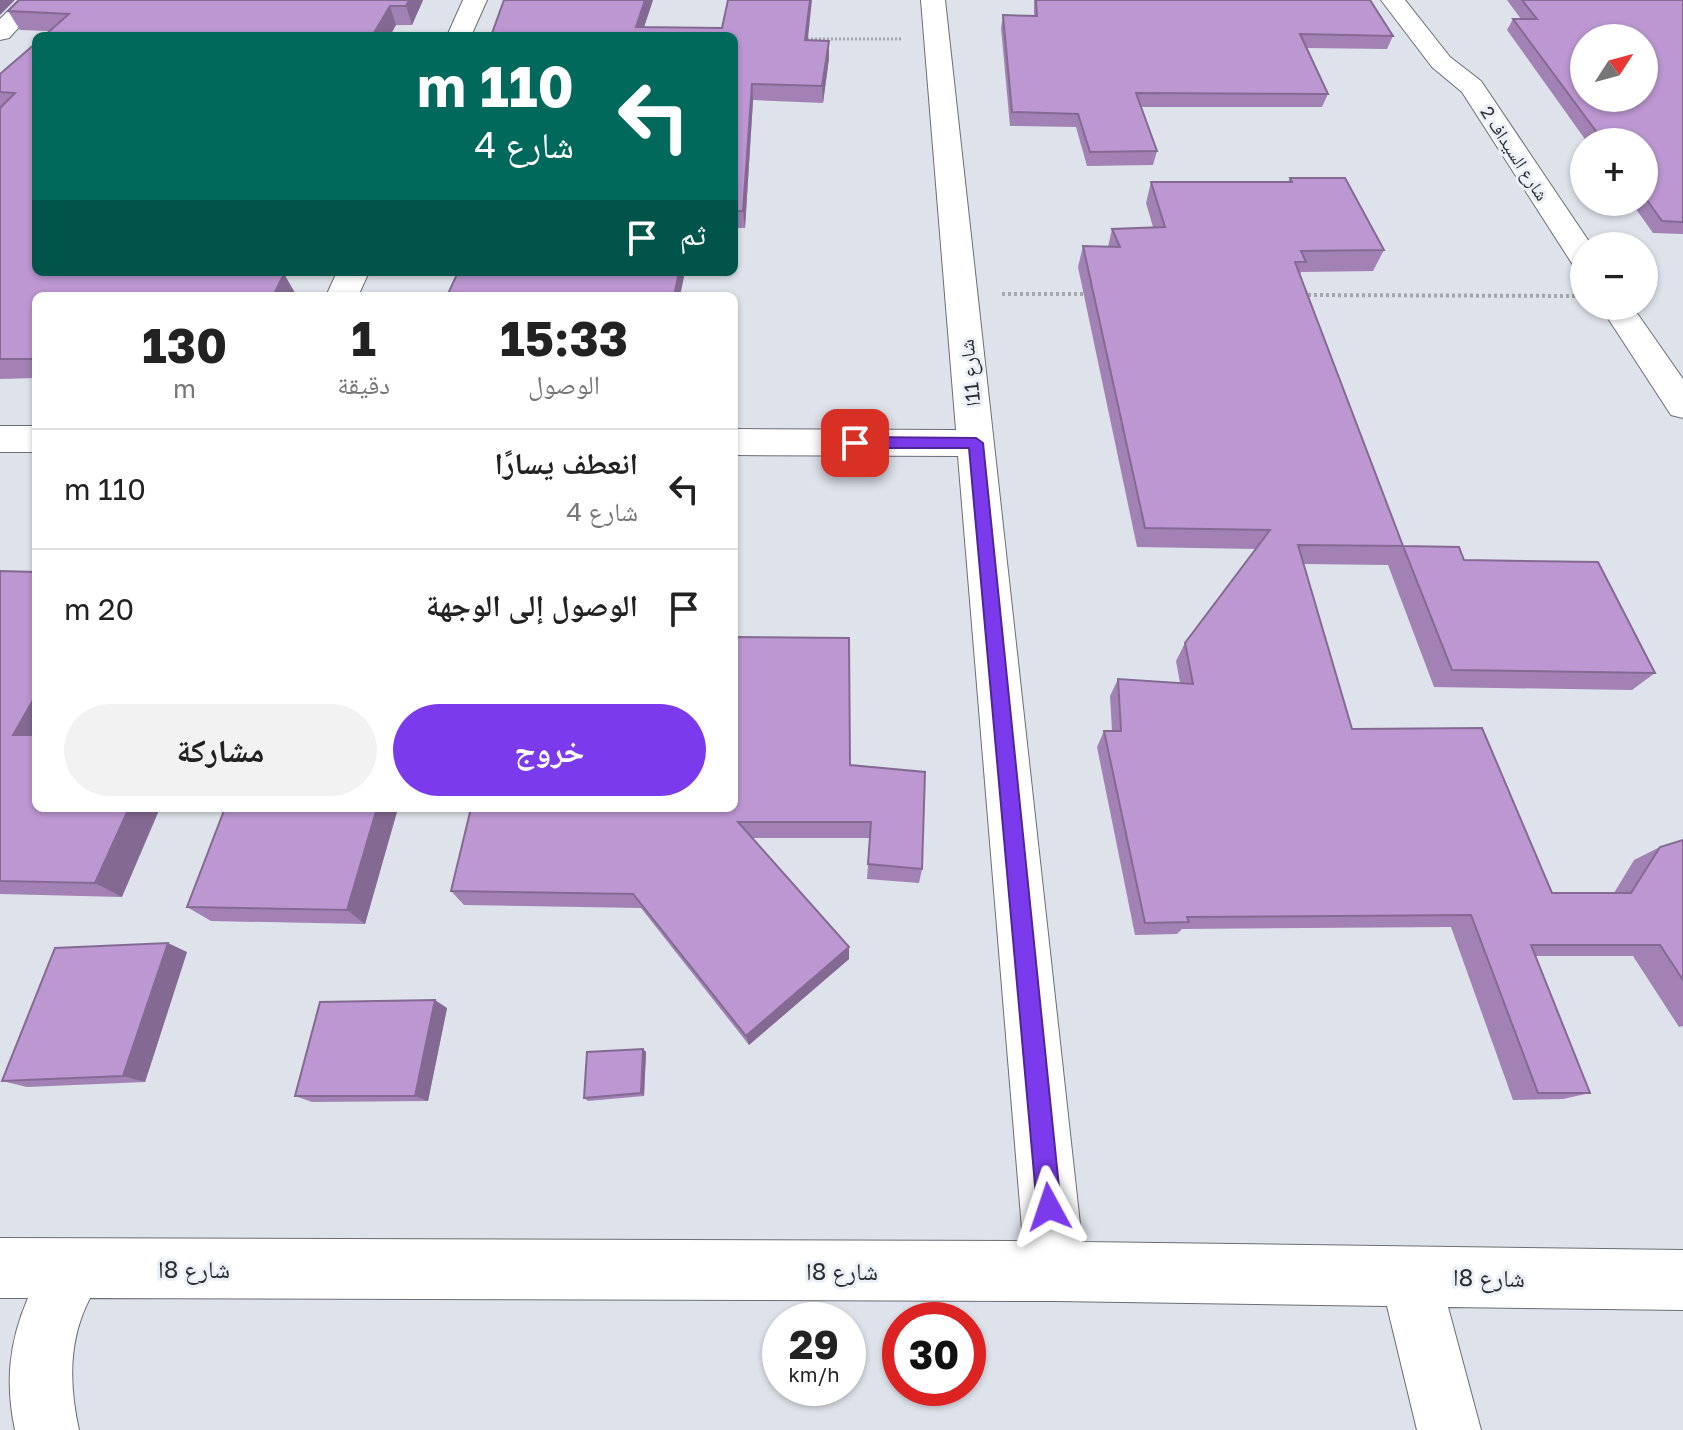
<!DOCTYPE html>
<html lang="ar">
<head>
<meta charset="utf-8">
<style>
	body { margin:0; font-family:"Golos Text","Noto Naskh Arabic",sans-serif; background:#f2f2f2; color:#222; direction:rtl; height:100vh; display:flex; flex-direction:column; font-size:30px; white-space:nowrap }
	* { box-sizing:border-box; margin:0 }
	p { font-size:26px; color:#767676 }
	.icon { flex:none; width:44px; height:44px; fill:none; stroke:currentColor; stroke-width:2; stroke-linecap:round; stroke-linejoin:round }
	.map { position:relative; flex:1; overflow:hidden; direction:ltr }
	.sheet { position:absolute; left:32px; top:292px; width:706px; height:520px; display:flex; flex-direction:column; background:#fff; border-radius:12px; box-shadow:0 2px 6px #0004; direction:rtl }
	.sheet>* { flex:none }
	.banner { position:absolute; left:32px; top:32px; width:706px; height:244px; border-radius:12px; box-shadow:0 2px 6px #0004; direction:rtl; background:#00695c; color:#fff; overflow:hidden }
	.needle { width:52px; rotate:54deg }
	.fabs { position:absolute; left:1570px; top:24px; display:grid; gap:16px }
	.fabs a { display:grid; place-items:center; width:88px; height:88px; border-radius:50%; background:#fff; box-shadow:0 2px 6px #0004; font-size:40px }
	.speed { position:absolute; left:762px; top:1302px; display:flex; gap:16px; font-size:40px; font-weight:700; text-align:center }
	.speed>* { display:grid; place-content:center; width:104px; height:104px; border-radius:50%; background:#fff; box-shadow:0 2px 6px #0004; line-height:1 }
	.speed small { font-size:20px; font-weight:400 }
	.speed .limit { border:12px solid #d22; background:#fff; color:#111 }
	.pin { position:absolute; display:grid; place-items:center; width:68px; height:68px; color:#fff; margin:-34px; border-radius:16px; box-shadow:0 4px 12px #0006 }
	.me { position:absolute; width:88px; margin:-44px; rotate:355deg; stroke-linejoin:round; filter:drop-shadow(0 0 6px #0008) }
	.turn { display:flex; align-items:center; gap:28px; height:168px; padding:0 32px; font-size:36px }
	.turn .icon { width:104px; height:104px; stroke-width:2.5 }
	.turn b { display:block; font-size:56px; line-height:68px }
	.then { display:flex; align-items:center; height:76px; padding:0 32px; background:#0003; gap:16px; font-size:30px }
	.eta { display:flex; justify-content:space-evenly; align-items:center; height:136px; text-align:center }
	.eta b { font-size:48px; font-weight:700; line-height:56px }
	.button { display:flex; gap:16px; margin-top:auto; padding:16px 32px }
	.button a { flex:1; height:92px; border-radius:48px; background:#7c3aed; color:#fff; font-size:32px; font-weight:700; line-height:92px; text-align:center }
	.button a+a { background:#f2f2f2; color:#222 }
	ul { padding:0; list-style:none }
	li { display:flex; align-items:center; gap:24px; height:120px; padding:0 32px; border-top:2px solid #e0e0e0 }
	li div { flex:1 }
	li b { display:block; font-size:30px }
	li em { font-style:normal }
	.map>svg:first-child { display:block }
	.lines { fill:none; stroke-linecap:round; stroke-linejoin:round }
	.minor-casing { stroke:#6a6e75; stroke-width:2 }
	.path-far1 { stroke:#a3a6ac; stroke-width:3; stroke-dasharray:2 2; stroke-linecap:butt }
	.path { stroke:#a3a6ac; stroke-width:4; stroke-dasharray:3 3; stroke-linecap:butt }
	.minor { fill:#fff; fill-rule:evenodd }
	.wall { fill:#a282b4 }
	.shaded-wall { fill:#846a92 }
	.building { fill:#bc97d1; stroke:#846a92; stroke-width:2; fill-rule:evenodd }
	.route { fill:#7c3aed; stroke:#51269a; stroke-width:2 }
	.labels { text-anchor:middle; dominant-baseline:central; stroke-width:6; stroke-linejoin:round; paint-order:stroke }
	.far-street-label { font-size:18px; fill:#2a2c2f; stroke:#ebeff7 }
	.street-label { font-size:20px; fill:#2a2c2f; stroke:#ebeff7 }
	.near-street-label { font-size:24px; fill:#2a2c2f; stroke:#ebeff7 }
</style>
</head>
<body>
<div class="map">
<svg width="1683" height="1430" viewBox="0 0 1683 1430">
	<rect width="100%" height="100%" fill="#dee2ea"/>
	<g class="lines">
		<defs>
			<g id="minor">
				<path d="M19 0H44L9 38 0 40V19Z"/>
				<path d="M463 0H487L471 36H447Z"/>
				<path d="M921 0H945L1082 1242 1683 1250V1310L1448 1307 1481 1430H1417L1387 1306 1055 1301 90 1298C68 1340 69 1385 79 1430H15C5 1383 9 1342 28 1298H0V1238L1023 1241 958 456 734 455V429L956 430Z"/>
				<path d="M1381 0H1405L1450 57 1481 81 1592 246H1584V267L1573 265 1462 92 1432 67Z"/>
				<path d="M337 272H369L358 296H326Z"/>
				<path d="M1600 306H1632L1683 379V418L1671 415Z"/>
				<rect x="0" y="426" width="36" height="26"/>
			</g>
		</defs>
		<!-- minor casing -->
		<use href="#minor" class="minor-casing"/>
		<!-- path-far1 -->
		<g class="path-far1">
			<path d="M803 39H901"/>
			<path d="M1596 208H1642"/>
		</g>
		<!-- path -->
		<g class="path">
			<path d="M1002 294H1088"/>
			<path d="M1302 295 1580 296"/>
		</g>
		<!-- minor -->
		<use href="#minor" class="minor"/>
	</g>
	<!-- wall -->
	<g class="wall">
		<path d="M19 0H423L412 25 49 31 20 30 8 11Z"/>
		<path d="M653 0 644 27 808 40 829 58 823 103 753 100 745 228H734V36H491Z"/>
		<path d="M1034 0H1370L1393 36 1387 49 1306 48 1328 94 1322 107H1141L1157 151 1153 165 1087 166 1076 127 1010 126 1001 28 1003 15 1034 16Z"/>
		<path d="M1507 0H1683V234L1653 233 1631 202H1644V142H1587L1507 30 1513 19H1521Z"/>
		<path d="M36 43V272H285L284 274 295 293 294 296H36V378L0 379V74Z"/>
		<path d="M1290 178 1384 250 1373 271 1301 272 1300 275 1403 546 1464 560 1655 673 1632 690 1434 687 1388 565 1303 564 1352 729 1552 893H1614L1634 860 1660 847 1683 840V1026L1679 1027 1633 956H1535L1590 1093 1563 1099 1513 1100 1451 927 1182 929 1177 934 1135 935 1097 747 1104 731H1112L1110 696 1118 679 1180 683 1176 661 1185 643 1256 549 1137 547 1078 267 1083 246 1108 247 1112 229 1153 227 1146 203 1151 182H1288Z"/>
		<path d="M0 571 36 808 122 897 0 894Z"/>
		<path d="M850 765 922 869 919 883 867 879 870 838H752L849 947V959L749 1045 641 908 464 905 451 891Z"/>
		<path d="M225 808H398L365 924 211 921 187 907Z"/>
		<path d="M187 952 145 1082 27 1087 2 1081Z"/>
		<path d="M447 1008 428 1101 312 1102 295 1096Z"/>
		<path d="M643 1049 646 1052 644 1096 588 1101 584 1098Z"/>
	</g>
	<!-- shaded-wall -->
	<g class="shaded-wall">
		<path d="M0 0H15L0 15Z"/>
		<path d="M409 0H423L412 25 406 6Z"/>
		<path d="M645 0H653L641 36 636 27Z"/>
		<path d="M810 0H812L806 57 805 40Z"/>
		<path d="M390 6 396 25 390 36H372Z"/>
		<path d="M829 41V58L823 103 822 86Z"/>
		<path d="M752 84 753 100 745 228 743 211Z"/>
		<path d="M263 272H285L274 293 262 274Z"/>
		<path d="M679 272H685L680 296H674Z"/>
		<path d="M284 274 295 293 294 296H273Z"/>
		<path d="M36 695V750L13 735Z"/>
		<path d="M129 808H160L122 897 95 883Z"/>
		<path d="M377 808H398L365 924 347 910Z"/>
		<path d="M168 943 187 952 145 1082 123 1076Z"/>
		<path d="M849 947V959L749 1045 746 1036Z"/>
		<path d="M435 1000 447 1008 428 1101 415 1096Z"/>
		<path d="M643 1049 646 1052 644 1096 641 1093Z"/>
	</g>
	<!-- building -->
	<g class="building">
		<path d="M19 0H409L406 6H390L372 36H44L69 14 8 11Z"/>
		<path d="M504 0H645L636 27 722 28 728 0H810L805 40 829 41 822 86 752 84 743 211H734V36H491Z"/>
		<path d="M1036 0H1370L1393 36 1300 34 1328 94 1136 93 1157 151 1090 152 1078 114 1012 112 1003 15 1037 16Z"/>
		<path d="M1522 0H1683V222L1662 221 1644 196V142H1604L1513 19H1537ZM1584 38H1644V98H1584Z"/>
		<path d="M36 43V272H263L262 274H284L273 296H36V359H0V108L15 93 0 92V74Z"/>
		<path d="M1290 178H1345L1384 250 1301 251 1306 262H1295L1403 546 1459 547 1464 560 1598 562 1655 673 1452 670 1403 546 1298 545 1352 729 1482 728 1552 893H1631L1660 847 1683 840V980L1660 945H1531L1590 1093H1538L1471 915 1187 917 1189 922 1145 923 1104 731H1121L1118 679 1193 684 1185 643 1270 530 1145 528 1083 246 1120 247 1112 229 1165 227 1151 182H1292Z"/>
		<path d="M458 272H679L674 296H447Z"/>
		<path d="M0 571 36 572V695L13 735H36V808H129L95 883 0 881Z"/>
		<path d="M734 637 849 638 850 765 925 772 922 869 868 864 871 822H738L849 947 746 1036 633 894 451 891 471 808H734Z"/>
		<path d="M225 808H377L347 910 187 907Z"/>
		<path d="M168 943 123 1076 2 1081 55 948Z"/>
		<path d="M435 1000 415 1096H295L320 1002Z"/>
		<path d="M643 1049 641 1093 584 1098 587 1052Z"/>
	</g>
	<!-- route -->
	<path class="route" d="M855 437 976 438 983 443 1061 1207 1057 1215 1049 1219 1040 1215 1037 1207 969 448H855L847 443Z"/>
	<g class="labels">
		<!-- far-street labels -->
		<g class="far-street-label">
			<text transform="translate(1515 153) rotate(57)">شارع السيداف 2</text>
		</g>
		<!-- street labels -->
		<g class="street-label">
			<text transform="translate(969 373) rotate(-96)">شارع 11ا</text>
		</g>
		<!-- near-street labels -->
		<g class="near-street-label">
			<text x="194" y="1268">شارع 8ا</text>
			<text x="842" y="1270">شارع 8ا</text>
			<text transform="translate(1489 1277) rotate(1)">شارع 8ا</text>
		</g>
	</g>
</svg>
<div class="fabs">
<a><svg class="needle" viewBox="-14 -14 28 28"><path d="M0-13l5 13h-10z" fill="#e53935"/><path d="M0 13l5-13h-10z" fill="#767676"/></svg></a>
<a>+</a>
<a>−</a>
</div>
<div class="speed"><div>29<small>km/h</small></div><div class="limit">30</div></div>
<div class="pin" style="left:855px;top:443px;background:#d93025"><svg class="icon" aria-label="arrive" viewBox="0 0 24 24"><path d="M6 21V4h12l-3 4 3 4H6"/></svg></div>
<svg class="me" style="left:1049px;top:1207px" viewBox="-20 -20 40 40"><path d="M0-17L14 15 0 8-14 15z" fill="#7c3aed" stroke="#fff" stroke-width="4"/></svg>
<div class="banner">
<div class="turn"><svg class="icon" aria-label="left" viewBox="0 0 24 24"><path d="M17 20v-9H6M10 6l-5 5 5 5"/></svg><div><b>110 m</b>شارع 4</div></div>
<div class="then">ثم<svg class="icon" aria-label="arrive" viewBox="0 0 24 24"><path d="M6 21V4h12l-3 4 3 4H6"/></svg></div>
</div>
<section class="sheet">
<div class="eta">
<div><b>15:33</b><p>الوصول</p></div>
<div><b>1</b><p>دقيقة</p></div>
<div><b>130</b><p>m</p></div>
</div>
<ul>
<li><svg class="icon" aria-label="left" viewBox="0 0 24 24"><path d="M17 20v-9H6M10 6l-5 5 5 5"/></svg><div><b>انعطف يسارًا</b><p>شارع 4</p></div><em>110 m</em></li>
<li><svg class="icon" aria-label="arrive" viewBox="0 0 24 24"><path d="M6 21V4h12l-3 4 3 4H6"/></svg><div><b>الوصول إلى الوجهة</b></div><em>20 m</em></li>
</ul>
<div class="button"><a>خروج</a><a>مشاركة</a></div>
</section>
</div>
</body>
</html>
